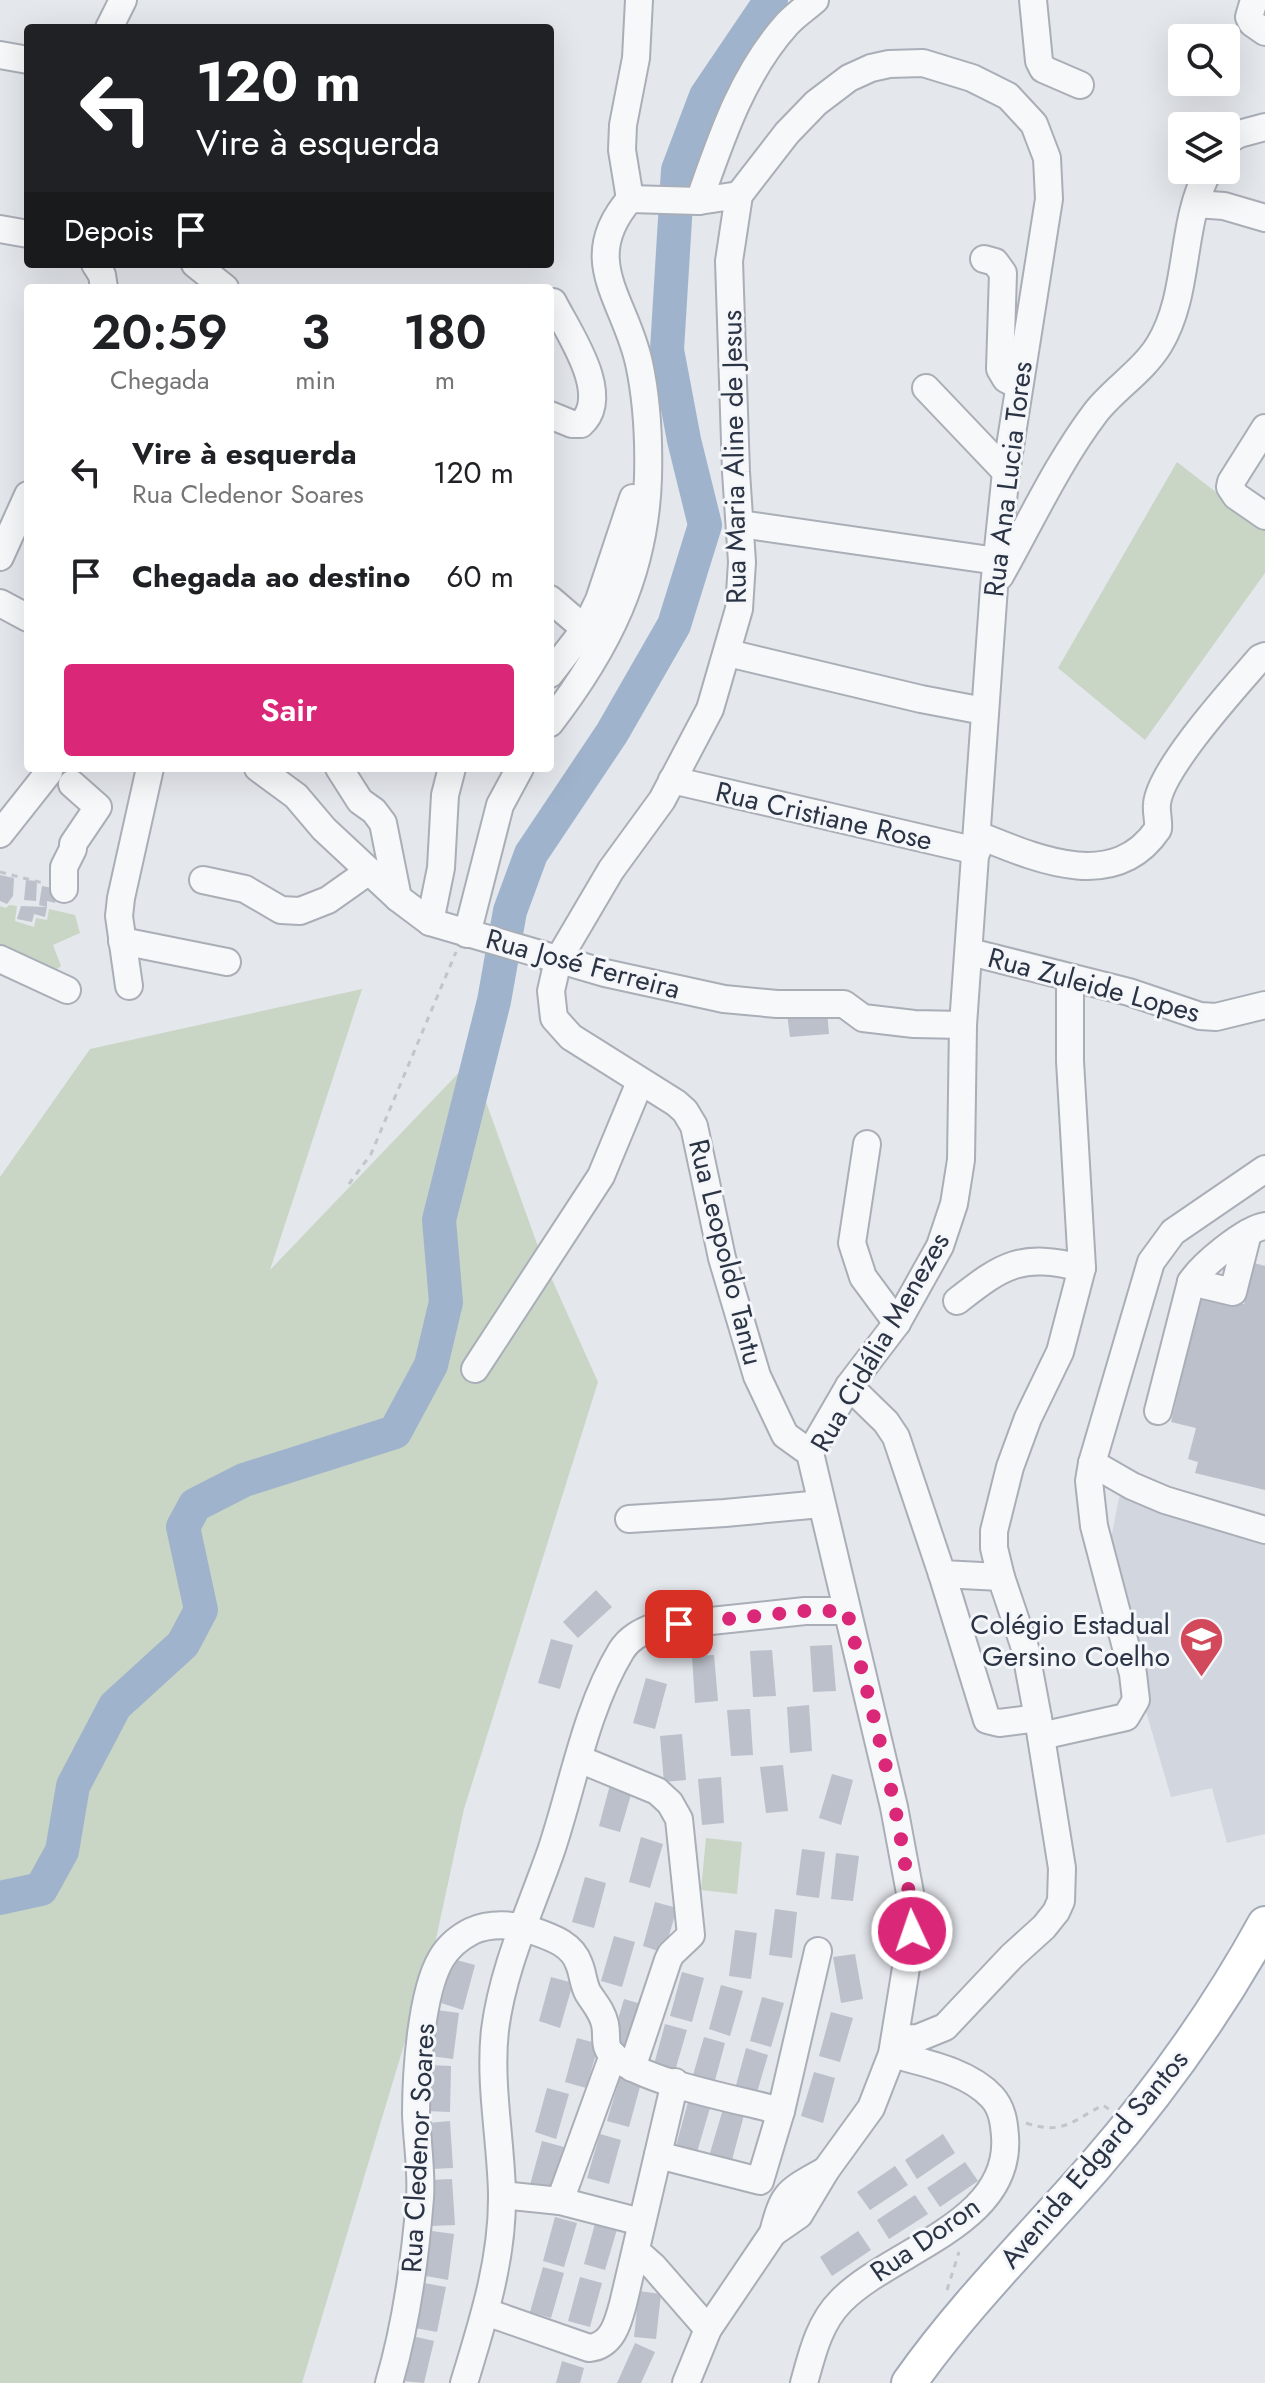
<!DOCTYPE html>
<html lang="pt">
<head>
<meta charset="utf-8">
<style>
	body { margin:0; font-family:Jost,sans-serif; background:#f2f2f2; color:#202124; height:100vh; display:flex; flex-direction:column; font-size:30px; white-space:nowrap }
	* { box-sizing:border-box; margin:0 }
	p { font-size:26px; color:#757577 }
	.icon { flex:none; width:44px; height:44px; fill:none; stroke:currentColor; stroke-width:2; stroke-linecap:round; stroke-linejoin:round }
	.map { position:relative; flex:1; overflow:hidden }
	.sheet { position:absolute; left:24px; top:284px; width:530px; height:488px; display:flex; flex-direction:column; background:#fff; border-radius:8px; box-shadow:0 8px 32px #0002 }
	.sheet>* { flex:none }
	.guide { position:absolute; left:24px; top:24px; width:530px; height:244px; border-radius:8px; box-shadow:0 8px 32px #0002; background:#202124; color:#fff; overflow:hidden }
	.tools { position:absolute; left:1168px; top:24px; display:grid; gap:16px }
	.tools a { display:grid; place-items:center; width:72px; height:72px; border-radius:8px; background:#fff; box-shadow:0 8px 32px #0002; font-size:40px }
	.pin { position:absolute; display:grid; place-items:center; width:68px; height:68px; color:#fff; margin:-34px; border-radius:16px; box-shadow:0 4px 12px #0006 }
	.me { position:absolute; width:88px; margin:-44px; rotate:357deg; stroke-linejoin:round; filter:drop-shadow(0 0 6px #0008) }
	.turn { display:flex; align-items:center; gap:28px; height:168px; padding:0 40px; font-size:36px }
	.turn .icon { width:104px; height:104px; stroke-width:2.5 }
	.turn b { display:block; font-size:56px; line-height:68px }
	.then { display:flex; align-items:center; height:76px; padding:0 40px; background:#0003; gap:16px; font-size:30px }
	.eta { display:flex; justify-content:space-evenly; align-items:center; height:136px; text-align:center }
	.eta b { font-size:48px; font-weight:600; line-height:56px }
	.primary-button { display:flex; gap:16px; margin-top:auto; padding:16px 40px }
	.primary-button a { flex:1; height:92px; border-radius:8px; background:#db2777; color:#fff; font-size:32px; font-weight:600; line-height:92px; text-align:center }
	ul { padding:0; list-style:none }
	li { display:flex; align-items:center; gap:24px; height:104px; padding:0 40px }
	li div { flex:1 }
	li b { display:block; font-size:30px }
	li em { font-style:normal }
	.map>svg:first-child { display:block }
	.built { fill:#d2d6de }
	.green { fill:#c9d6c5 }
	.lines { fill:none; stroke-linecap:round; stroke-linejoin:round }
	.river { stroke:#9fb4cc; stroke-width:34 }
	.building { fill:#bbc0ca }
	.minor-casing { stroke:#a9aeb7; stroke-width:30 }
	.major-casing { stroke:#a3abb8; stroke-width:38 }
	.path { stroke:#c2c5cb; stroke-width:3; stroke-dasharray:6 6; stroke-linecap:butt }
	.minor { stroke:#f7f8fa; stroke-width:26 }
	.major { stroke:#fff; stroke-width:34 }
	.route { stroke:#db2777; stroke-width:14; stroke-dasharray:0 25.2 }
	.labels { text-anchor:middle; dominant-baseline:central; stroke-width:6; stroke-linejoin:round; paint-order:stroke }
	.street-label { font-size:28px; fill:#2b3445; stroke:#f4f6f9 }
	.poi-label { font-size:28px; fill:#2b3445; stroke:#f4f6f9; text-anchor:end }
</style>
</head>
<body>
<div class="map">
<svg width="1265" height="2383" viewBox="0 0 1265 2383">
	<rect width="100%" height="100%" fill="#e4e7ec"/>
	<!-- built -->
	<path class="built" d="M1119 1497H1134L1265 1534V1834L1227 1843 1212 1788 1171 1797 1105 1571Z"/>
	<!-- green -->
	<g class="green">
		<path d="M1177 462 1265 530V573L1145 740 1058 668Z"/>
		<path d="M9 905 17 906 15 921 34 927 36 918 47 920 49 909 75 915 80 933 53 945 61 966 51 973 20 954 0 945V906L6 908Z"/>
		<path d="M362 989 270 1270 471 1060 541 1255 598 1382 464 1809 436 1939 302 2383H0V1177L90 1049Z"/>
		<path d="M706 1838 742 1842 737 1894 701 1890Z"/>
	</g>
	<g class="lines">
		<!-- river -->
		<path class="river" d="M0 1898 41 1889 62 1851 73 1786 115 1706 183 1644 201 1610 183 1527 195 1505 244 1480 395 1432 431 1365 446 1302 439 1220 494 1001 510 911 531 854 612 733 674 625 705 525 684 440 667 350 678 170 706 96 771 0"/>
	</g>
	<!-- building -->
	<g class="building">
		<path d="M0 875 14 878 13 896 7 904 0 901Z"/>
		<path d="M26 880 37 881 36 901 24 900Z"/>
		<path d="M42 886 57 889 55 903 47 901V907L45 917 34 914 32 922 17 919 21 906 47 907 39 905Z"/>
		<path d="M827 1011 829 1034 790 1037 787 1014Z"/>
		<path d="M1254 1263 1265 1266V1490L1195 1473 1198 1462 1188 1459 1196 1428 1171 1422 1202 1293 1244 1304Z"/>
		<path d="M596 1590 612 1607 578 1638 563 1622Z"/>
		<path d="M551 1639 573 1645 560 1689 538 1683Z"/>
		<path d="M832 1645 836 1691 813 1692 810 1646Z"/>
		<path d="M772 1650 776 1696 753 1697 750 1651Z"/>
		<path d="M714 1655 718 1701 695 1703 692 1656Z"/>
		<path d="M646 1678 667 1684 655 1729 633 1723Z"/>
		<path d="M809 1705 812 1751 790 1753 787 1707Z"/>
		<path d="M750 1709 753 1755 731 1756 727 1710Z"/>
		<path d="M682 1734 686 1780 664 1782 660 1736Z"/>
		<path d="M783 1765 788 1811 766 1813 760 1767Z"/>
		<path d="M832 1774 853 1780 841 1825 819 1818Z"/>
		<path d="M721 1777 724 1823 702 1825 698 1779Z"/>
		<path d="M611 1781 633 1788 620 1832 599 1826Z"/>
		<path d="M641 1837 663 1844 650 1888 629 1882Z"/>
		<path d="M802 1849 825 1852 819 1898 796 1895Z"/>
		<path d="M836 1853 859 1856 853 1901 831 1899Z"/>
		<path d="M585 1877 606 1883 594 1928 572 1922Z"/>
		<path d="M655 1902 677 1908 664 1953 643 1946Z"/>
		<path d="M775 1909 797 1912 792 1958 769 1955Z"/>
		<path d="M735 1930 757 1933 751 1979 729 1976Z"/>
		<path d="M614 1936 635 1942 622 1987 601 1981Z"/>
		<path d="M855 1954 863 1999 841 2003 833 1957Z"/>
		<path d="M453 1959 475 1965 463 2010 441 2003Z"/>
		<path d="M682 1972 704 1978 692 2022 670 2016Z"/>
		<path d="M551 1977 573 1983 560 2028 539 2021Z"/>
		<path d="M721 1985 743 1991 730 2036 709 2029Z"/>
		<path d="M762 1997 784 2003 771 2047 750 2041Z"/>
		<path d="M624 1999 645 2005 633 2049 611 2043Z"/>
		<path d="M437 2010 459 2013 453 2059 431 2056Z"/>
		<path d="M831 2012 853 2018 840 2062 819 2056Z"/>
		<path d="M665 2024 687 2030 674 2074 653 2068Z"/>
		<path d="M704 2037 725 2043 713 2088 691 2082Z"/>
		<path d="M577 2038 599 2044 586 2088 565 2082Z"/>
		<path d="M746 2048 768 2055 755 2099 734 2093Z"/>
		<path d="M428 2065 451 2066 450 2112 427 2111Z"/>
		<path d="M814 2072 835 2078 823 2123 801 2116Z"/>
		<path d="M620 2077 641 2083 629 2127 607 2121Z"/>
		<path d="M547 2088 569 2094 556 2139 535 2132Z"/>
		<path d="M688 2102 710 2108 697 2152 676 2146Z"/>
		<path d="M723 2109 744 2115 732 2160 710 2153Z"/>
		<path d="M450 2121 453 2168 431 2169 428 2123Z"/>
		<path d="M600 2134 621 2140 609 2184 587 2178Z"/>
		<path d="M943 2134 955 2153 917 2179 905 2160Z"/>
		<path d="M542 2141 564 2147 551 2192 530 2185Z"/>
		<path d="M965 2162 978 2181 940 2207 927 2188Z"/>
		<path d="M895 2166 908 2185 870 2210 857 2192Z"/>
		<path d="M452 2179 455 2225 432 2226 430 2180Z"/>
		<path d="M915 2195 928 2214 889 2239 877 2220Z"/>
		<path d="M555 2217 577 2223 564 2267 543 2261Z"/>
		<path d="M596 2220 618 2226 605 2270 584 2264Z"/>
		<path d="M432 2231 454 2234 448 2280 426 2276Z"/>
		<path d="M858 2231 871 2250 832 2276 820 2257Z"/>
		<path d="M543 2267 564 2273 551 2318 530 2312Z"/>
		<path d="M580 2277 602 2283 590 2327 568 2321Z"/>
		<path d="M424 2283 446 2287 437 2332 415 2328Z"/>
		<path d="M639 2291 661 2294 656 2339 634 2337Z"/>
		<path d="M412 2336 434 2341 424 2383 402 2381Z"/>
		<path d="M635 2343 655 2352 641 2383H617Z"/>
		<path d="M562 2361 584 2368 580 2383H556Z"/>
	</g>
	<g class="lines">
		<defs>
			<g id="minor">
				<path d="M1033 0 1039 61 1043 69 1080 85"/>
				<path d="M1254 0 1249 17 1252 23 1265 32"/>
				<path d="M109 28 123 0"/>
				<path d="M0 55 28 60"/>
				<path d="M1226 141 1239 134 1265 127"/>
				<path d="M630 199 622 150 623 125 636 58 639 0"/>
				<path d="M699 201C721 139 742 74 787 24 795 15 806 8 815 0"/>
				<path d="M1196 204 1224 206 1265 218"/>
				<path d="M0 229 28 234"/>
				<path d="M984 259 995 262 1003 273 1000 369 1006 379 1018 385"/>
				<path d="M95 264 102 275 104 288"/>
				<path d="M195 264 225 288"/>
				<path d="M926 388 1006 472"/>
				<path d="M550 415 572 424H581C613 395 568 332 553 302"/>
				<path d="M1265 428 1231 482 1230 487 1236 496 1265 516"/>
				<path d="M740 524 997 561"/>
				<path d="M0 557 28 495"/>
				<path d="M1000 576C1031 521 1058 462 1096 412 1114 389 1143 371 1159 345 1191 293 1179 223 1209 170"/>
				<path d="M550 599 585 629 597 636"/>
				<path d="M0 603 28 618"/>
				<path d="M728 653 921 699 984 711"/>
				<path d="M550 674 585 629 599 600 633 498"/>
				<path d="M550 723C607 649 645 575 648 478 649 441 647 400 639 363 625 299 577 260 630 199L699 201 739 195"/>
				<path d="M258 768 296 796 324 829 398 898 430 922 605 973 724 999 777 1004H844L863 1018 914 1024 963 1025"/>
				<path d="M339 768 360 801 374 811 383 823 398 898"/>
				<path d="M672 780 977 851"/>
				<path d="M0 834 49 772"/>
				<path d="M978 835C1035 858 1114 894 1158 829 1159 821 1156 812 1157 804 1160 769 1235 687 1260 658L1265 656"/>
				<path d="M203 880 245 889 281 910 300 911 328 900 369 871"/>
				<path d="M64 889V867L73 849V844L98 807 72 784"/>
				<path d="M430 922 441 868 445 795 452 768"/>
				<path d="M467 934 500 805 520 768"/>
				<path d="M122 941 227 962"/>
				<path d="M970 952 1129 992 1200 1016 1216 1017 1265 1005"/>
				<path d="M0 959 67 990"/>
				<path d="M129 986 119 916 121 898 150 768"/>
				<path d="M867 1144 852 1243 863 1277 897 1323"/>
				<path d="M1191 1282 1233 1292 1248 1233"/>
				<path d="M957 1301C1004 1264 1021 1253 1082 1268"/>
				<path d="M475 1369 601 1176 640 1082"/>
				<path d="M849 1386 886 1422 896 1437 942 1574 1001 1577"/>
				<path d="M1158 1411 1191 1282C1202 1265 1245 1229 1265 1226"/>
				<path d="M1092 1463 1132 1486 1165 1500 1265 1530"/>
				<path d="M629 1519 725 1513 821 1504"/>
				<path d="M942 1574 987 1720 999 1723 1038 1718"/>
				<path d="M1041 1736 1126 1717 1136 1700 1133 1674 1094 1526 1089 1481 1092 1463 1151 1262 1173 1232 1265 1169"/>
				<path d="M579 1759 657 1791 670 1803 679 1819 691 1935 671 1954 668 1960 632 2068"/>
				<path d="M895 2039 918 2038 945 2027 1012 1956 1044 1927 1056 1912 1061 1901 1062 1868 1038 1718 1025 1648 1001 1577 994 1548V1531L1010 1467 1028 1418 1060 1352 1082 1268 1070 1061V979"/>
				<path d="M658 2155 760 2181 781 2111 818 1951"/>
				<path d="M502 2195 560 2201 641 2222"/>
				<path d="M560 2201 613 2055"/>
				<path d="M773 2233C784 2190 788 2192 826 2170"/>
				<path d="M636 2251 654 2267 708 2329"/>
				<path d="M486 2312 589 2348C612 2346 618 2323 623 2304L675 2082"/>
				<path d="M389 2383C407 2322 415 2261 420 2198 422 2170 417 2142 416 2114 416 2074 421 1993 441 1959 448 1947 460 1937 472 1931 489 1923 514 1924 531 1930 550 1937 572 1943 579 1964 583 1973 583 1984 588 1993 595 2004 602 2011 605 2024 608 2038 602 2047 615 2057 650 2084 736 2099 781 2111"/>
				<path d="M464 2383C483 2321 503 2259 502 2194 501 2140 489 2084 495 2030 503 1967 530 1911 551 1851 573 1786 585 1711 621 1651 629 1638 641 1632 654 1627L805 1611H847"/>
				<path d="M686 2383 708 2329 773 2233 799 2215 826 2170 871 2108 892 2054 912 1931 910 1893 894 1807 810 1453 849 1386 897 1323 940 1246 954 1204 961 1160 963 1025 994 587 1006 472 1049 199 1047 158 1034 124 1008 96 972 78 923 63 889 64 871 68 849 78 816 103 787 133 739 195 729 261 736 472 742 562 739 609 710 709 662 800 611 870 558 960 551 991 554 1018 571 1037 676 1103 685 1111 694 1126 722 1258 757 1376 785 1435 810 1453"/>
				<path d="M804 2383C812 2354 819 2323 841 2301 891 2250 1012 2224 1005 2136 1004 2122 1002 2108 992 2097 968 2071 924 2063 892 2054"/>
			</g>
			<path id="major" d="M909 2383C964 2305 1032 2238 1094 2167 1159 2092 1218 2010 1265 1924"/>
		</defs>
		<!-- minor casing -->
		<use href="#minor" class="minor-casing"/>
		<!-- major casing -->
		<use href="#major" class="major-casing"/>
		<!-- path -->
		<g class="path">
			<path d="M0 872 43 883"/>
			<path d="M349 1184 371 1154 456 952"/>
			<path d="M1026 2123C1062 2135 1071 2122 1103 2105L1110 2110"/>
			<path d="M947 2290 959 2252"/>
		</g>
		<!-- minor -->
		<use href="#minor" class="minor"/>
		<!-- major -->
		<use href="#major" class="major"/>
	</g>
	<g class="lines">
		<!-- route -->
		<path class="route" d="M679 1624 805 1611H847C872 1716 906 1823 912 1931"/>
	</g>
	<!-- icons -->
	<defs>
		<symbol id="school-pin" viewBox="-11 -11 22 30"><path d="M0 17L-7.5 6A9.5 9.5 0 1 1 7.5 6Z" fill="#d1495b" stroke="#f4f6f9"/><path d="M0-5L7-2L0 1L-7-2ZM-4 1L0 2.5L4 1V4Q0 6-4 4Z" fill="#fff"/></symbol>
	</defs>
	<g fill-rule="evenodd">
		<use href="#school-pin" x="1176" y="1614" width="51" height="69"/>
	</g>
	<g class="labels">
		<!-- street labels -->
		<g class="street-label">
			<text transform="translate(734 457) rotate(-91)">Rua Maria Aline de Jesus</text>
			<text transform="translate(1008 479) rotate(-83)">Rua Ana Lucia Tores</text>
			<text transform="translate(824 816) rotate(13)">Rua Cristiane Rose</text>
			<text transform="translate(583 964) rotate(15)">Rua José Ferreira</text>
			<text transform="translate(1094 985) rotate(15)">Rua Zuleide Lopes</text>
			<text transform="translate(726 1252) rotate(76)">Rua Leopoldo Tantu</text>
			<text transform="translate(880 1342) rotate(-60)">Rua Cidália Menezes</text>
			<text transform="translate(418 2148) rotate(-87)">Rua Cledenor Soares</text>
			<text transform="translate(1094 2159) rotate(-50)">Avenida Edgard Santos</text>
			<text transform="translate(925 2239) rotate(-35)">Rua Doron</text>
		</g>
		<!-- poi labels -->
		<g class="poi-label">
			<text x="1170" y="1624">Colégio Estadual<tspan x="1170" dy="32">Gersino Coelho</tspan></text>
		</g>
	</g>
</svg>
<div class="tools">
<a><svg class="icon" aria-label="search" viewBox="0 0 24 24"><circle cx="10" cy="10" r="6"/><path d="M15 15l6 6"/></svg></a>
<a><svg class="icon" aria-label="layers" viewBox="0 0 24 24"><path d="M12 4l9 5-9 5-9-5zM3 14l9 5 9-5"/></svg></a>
</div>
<div class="pin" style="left:679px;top:1624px;background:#d93025"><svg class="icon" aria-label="arrive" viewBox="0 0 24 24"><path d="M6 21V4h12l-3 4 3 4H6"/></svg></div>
<svg class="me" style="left:912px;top:1931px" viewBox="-20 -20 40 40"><circle r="17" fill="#db2777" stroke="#fff" stroke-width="3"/><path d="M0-11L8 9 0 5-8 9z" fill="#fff"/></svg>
<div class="guide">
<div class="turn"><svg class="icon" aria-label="left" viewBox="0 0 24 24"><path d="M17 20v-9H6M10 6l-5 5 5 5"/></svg><div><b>120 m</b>Vire à esquerda</div></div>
<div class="then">Depois<svg class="icon" aria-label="arrive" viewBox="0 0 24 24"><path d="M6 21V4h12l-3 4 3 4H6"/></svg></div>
</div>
<section class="sheet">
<div class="eta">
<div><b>20:59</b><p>Chegada</p></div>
<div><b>3</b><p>min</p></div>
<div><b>180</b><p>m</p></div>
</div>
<ul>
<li><svg class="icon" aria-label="left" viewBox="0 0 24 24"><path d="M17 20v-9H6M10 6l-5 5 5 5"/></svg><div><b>Vire à esquerda</b><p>Rua Cledenor Soares</p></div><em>120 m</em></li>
<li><svg class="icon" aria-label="arrive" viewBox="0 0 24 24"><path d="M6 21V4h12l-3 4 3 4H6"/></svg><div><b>Chegada ao destino</b></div><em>60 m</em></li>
</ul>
<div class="primary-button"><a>Sair</a></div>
</section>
</div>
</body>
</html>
